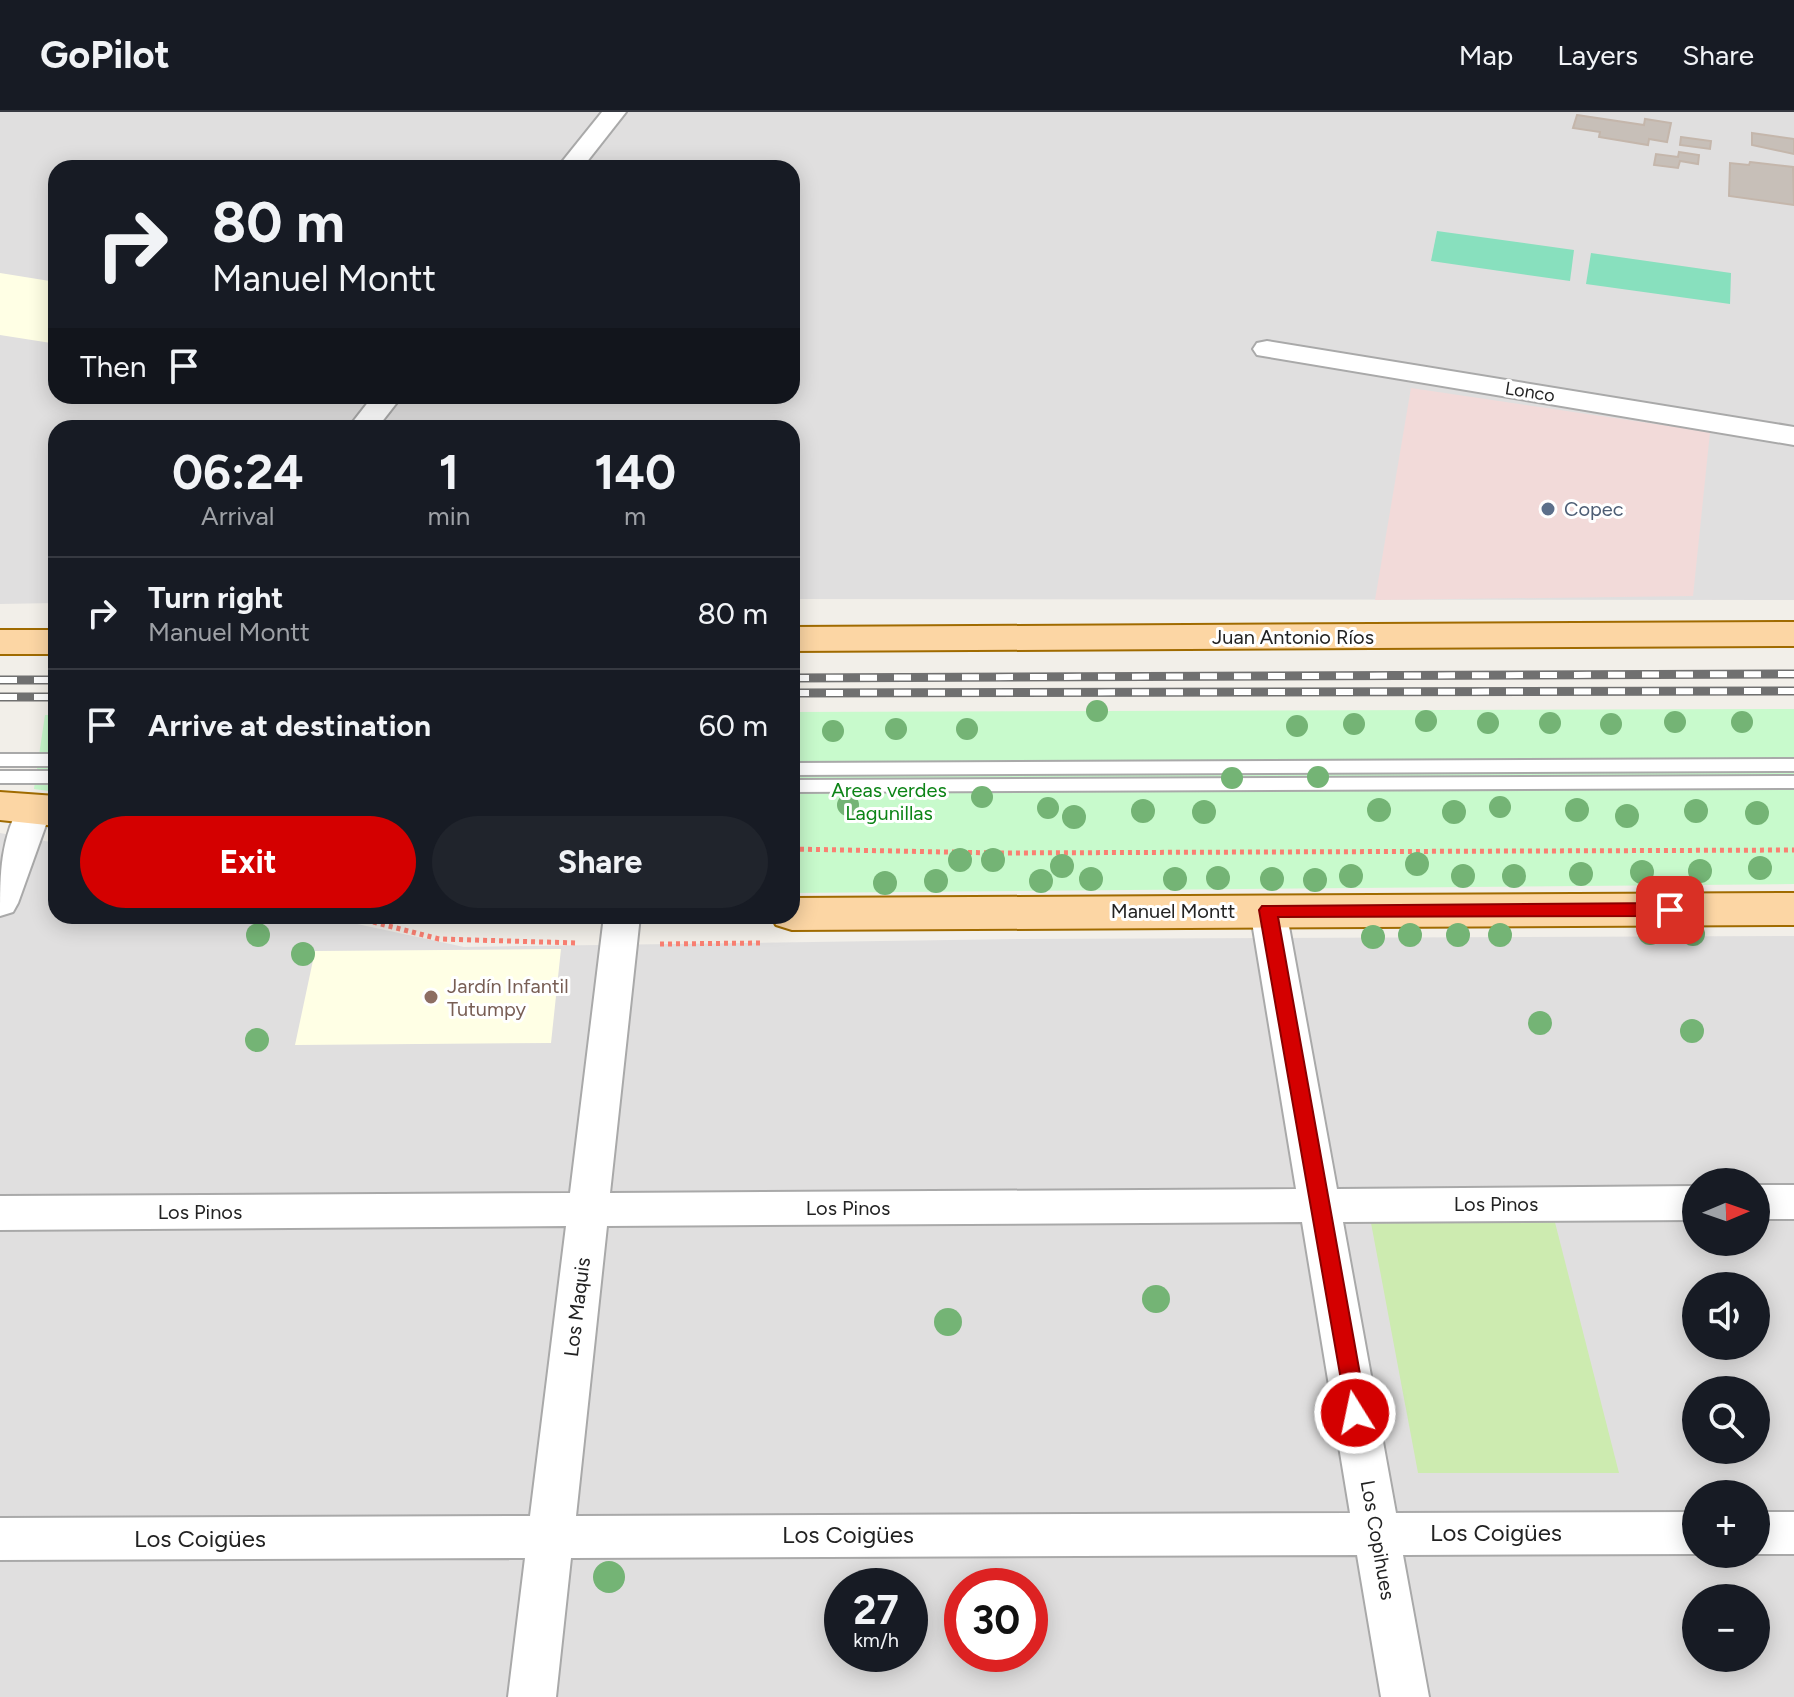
<!DOCTYPE html>
<html lang="en">
<head>
<meta charset="utf-8">
<style>
	body { margin:0; font-family:Figtree,sans-serif; background:#20242c; color:#f1f3f6; height:100vh; display:flex; flex-direction:column; font-size:30px; white-space:nowrap }
	* { box-sizing:border-box; margin:0 }
	p { font-size:26px; color:#9ea1a6 }
	.icon { flex:none; width:44px; height:44px; fill:none; stroke:currentColor; stroke-width:2; stroke-linecap:round; stroke-linejoin:round }
	.map { position:relative; flex:1; overflow:hidden }
	.panel { position:absolute; left:48px; top:308px; width:752px; height:504px; display:flex; flex-direction:column; background:#171b24; border-radius:24px; box-shadow:0 4px 20px #0003 }
	.panel>* { flex:none }
	.guide { position:absolute; left:48px; top:48px; width:752px; height:244px; border-radius:24px; box-shadow:0 4px 20px #0003; background:#171b24; color:#f1f3f6; overflow:hidden }
	.needle { width:52px; rotate:88deg }
	.fabs { position:absolute; left:1682px; top:1056px; display:grid; gap:16px }
	.fabs a { display:grid; place-items:center; width:88px; height:88px; border-radius:50%; background:#171b24; box-shadow:0 4px 20px #0003; font-size:40px }
	.speed { position:absolute; left:824px; top:1456px; display:flex; gap:16px; font-size:40px; font-weight:700; text-align:center }
	.speed>* { display:grid; place-content:center; width:104px; height:104px; border-radius:50%; background:#171b24; box-shadow:0 4px 20px #0003; line-height:1 }
	.speed small { font-size:20px; font-weight:400 }
	.speed .limit { border:12px solid #d22; background:#fff; color:#111 }
	.pin { position:absolute; display:grid; place-items:center; width:68px; height:68px; color:#fff; margin:-34px; border-radius:16px; box-shadow:0 4px 12px #0006 }
	.me { position:absolute; width:88px; margin:-44px; rotate:350deg; stroke-linejoin:round; filter:drop-shadow(0 0 6px #0008) }
	.turn { display:flex; align-items:center; gap:28px; height:168px; padding:0 32px; font-size:36px }
	.turn .icon { width:104px; height:104px; stroke-width:2.5 }
	.turn b { display:block; font-size:56px; line-height:68px }
	.then { display:flex; align-items:center; height:76px; padding:0 32px; background:#0003; gap:16px; font-size:30px }
	.eta { display:flex; justify-content:space-evenly; align-items:center; height:136px; text-align:center }
	.eta b { font-size:48px; font-weight:700; line-height:56px }
	.cta { display:flex; gap:16px; margin-top:auto; padding:16px 32px }
	.cta a { flex:1; height:92px; border-radius:48px; background:#d40000; color:#fff; font-size:32px; font-weight:700; line-height:92px; text-align:center }
	.cta a+a { background:#20242c; color:#f1f3f6 }
	ul { padding:0; list-style:none }
	li { display:flex; align-items:center; gap:24px; height:112px; padding:0 32px; border-top:2px solid #363941 }
	li div { flex:1 }
	li b { display:block; font-size:30px }
	li em { font-style:normal }
	header { display:flex; align-items:center; gap:48px; box-sizing:border-box; height:112px; padding:0 40px; background:#171b24; border-bottom:2px solid #363941 }
	header strong { font-size:38px }
	nav { display:flex; gap:44px; margin-inline-start:auto; font-size:28px }
	.map>svg:first-child { display:block }
	.residential { fill:#e0dfdf; fill-rule:evenodd }
	.commercial { fill:#f2dad9 }
	.education { fill:#ffffe5 }
	.grass { fill:#cdebb0 }
	.park { fill:#c8facc }
	.pitch { fill:#88e0be }
	.building { fill:#c7bfb8; stroke:#c4b6ab; stroke-width:2 }
	.lines { fill:none; stroke-linecap:round; stroke-linejoin:round }
	.lane-casing { stroke:#a9a9a9; stroke-width:4 }
	.street-casing { stroke:#a9a9a9; stroke-width:4 }
	.primary-casing { stroke:#a06b00; stroke-width:4 }
	.path { stroke:#fa8072; stroke-width:5; stroke-dasharray:4 4; stroke-linecap:butt }
	.lane { fill:#fff; fill-rule:evenodd }
	.street { fill:#fff; fill-rule:evenodd }
	.primary { fill:#fcd6a4; fill-rule:evenodd }
	.rail-casing { stroke:#707070; stroke-width:9 }
	.rail { stroke:#fff; stroke-width:6; stroke-dasharray:17; stroke-linecap:butt }
	.tree { fill:#74b475 }
	.route { fill:#d40000; stroke:#8a0000; stroke-width:2 }
	.service-dot { fill:#5c6f8a; stroke:#fff; stroke-width:3 }
	.education-dot { fill:#8d6e63; stroke:#fff; stroke-width:3 }
	.labels { text-anchor:middle; dominant-baseline:central; stroke-width:6; stroke-linejoin:round; paint-order:stroke }
	.far-street-label { font-size:18px; fill:#222; stroke:#fff }
	.service-label { font-size:20px; fill:#4e5e75; stroke:#fff; text-anchor:start }
	.street-label { font-size:20px; fill:#222; stroke:#fff }
	.park-label { font-size:20px; fill:#0c8416; stroke:#fff }
	.education-label { font-size:20px; fill:#785e54; stroke:#fff; text-anchor:start }
	.near-street-label { font-size:24px; fill:#222; stroke:#fff }
</style>
</head>
<body>
<header>
<strong>GoPilot</strong>
<nav><a>Map</a><a>Layers</a><a>Share</a></nav>
</header>
<div class="map">
<svg width="1794" height="1585" viewBox="0 0 1794 1585">
	<rect width="100%" height="100%" fill="#f2efe9"/>
	<!-- residential -->
	<g class="residential">
		<path d="M0 0H1794V488L792 487V316H56V491L0 492ZM56 56H792V284H56Z"/>
		<path d="M0 721 56 731V804H320L464 835 1021 827 1794 824V1585H0ZM1696 1070H1756V1130H1696ZM1696 1174H1756V1234H1696ZM1696 1278H1756V1338H1696ZM1696 1382H1756V1442H1696ZM842 1474H910V1542H842ZM962 1474H1030V1542H962ZM1696 1486H1756V1546H1696Z"/>
	</g>
	<!-- commercial -->
	<path class="commercial" d="M1411 276 1710 320 1693 484 1375 488Z"/>
	<!-- education -->
	<g class="education">
		<path d="M0 161 56 170V226L51 231 0 223Z"/>
		<path d="M561 837 551 931 295 933 315 839Z"/>
	</g>
	<!-- grass -->
	<path class="grass" d="M1365 1079H1547L1619 1361H1418Z"/>
	<!-- park -->
	<g class="park">
		<path d="M1794 597V772L792 781V600Z"/>
		<path d="M45 603H56V680L34 677Z"/>
	</g>
	<!-- pitch -->
	<g class="pitch">
		<path d="M1437 119 1574 138 1570 169 1431 149Z"/>
		<path d="M1591 141 1731 161 1730 192 1586 172Z"/>
	</g>
	<!-- building -->
	<g class="building">
		<path d="M1577 3 1644 13 1645 7 1671 11 1667 30 1649 27 1648 33 1599 25 1600 20 1573 16Z"/>
		<path d="M1752 21 1794 27V42L1752 33Z"/>
		<path d="M1681 25 1711 29 1710 37 1680 33Z"/>
		<path d="M1679 40 1699 43 1698 52 1680 49 1678 56 1654 53 1656 42 1678 45Z"/>
		<path d="M1750 50 1793 55 1794 93 1729 84 1730 51 1749 53Z"/>
	</g>
	<g class="lines">
		<defs>
			<g id="lane">
				<rect x="0" y="642" width="56" height="12"/>
				<path d="M1794 647V659L792 663V651Z"/>
				<rect x="0" y="659" width="56" height="12"/>
				<path d="M1794 664V676L792 680V668Z"/>
			</g>
			<g id="street">
				<path d="M602 0H626L582 56H557Z"/>
				<path d="M1267 229 1794 315V333L1257 243 1253 237 1257 231Z"/>
				<path d="M373 284H402L377 316H348Z"/>
				<path d="M35 684 47 688 52 696 18 791 13 800 0 804C0 762 0 725 23 688Z"/>
				<path d="M1268 785 1281 789 1286 798 1337 1077 1696 1074V1108L1343 1110 1396 1401 1696 1400V1442L1403 1443 1429 1585H1381L1357 1443 571 1446 556 1585H508L525 1446 0 1448V1406L530 1404 566 1114 0 1118V1084L570 1081 604 804H640L610 1081 1296 1077 1250 798 1255 789ZM1302 1110 1350 1401 576 1404 607 1114Z"/>
				<rect x="1756" y="1073" width="38" height="34"/>
				<rect x="1756" y="1400" width="38" height="42"/>
			</g>
			<g id="primary">
				<path d="M1794 510V534L792 539V515Z"/>
				<rect x="0" y="518" width="56" height="24"/>
				<path d="M0 680 56 684V714L0 708Z"/>
				<path d="M1794 781V813L792 818 776 813 771 804H792V786Z"/>
			</g>
		</defs>
		<!-- lane casing -->
		<use href="#lane" class="lane-casing"/>
		<!-- street casing -->
		<use href="#street" class="street-casing"/>
		<!-- primary casing -->
		<use href="#primary" class="primary-casing"/>
		<!-- path -->
		<g class="path">
			<path d="M792 737 997 741 1794 738"/>
			<path d="M350 804 439 827 578 831"/>
			<path d="M660 832 762 831"/>
		</g>
		<!-- lane -->
		<use href="#lane" class="lane"/>
		<!-- street -->
		<use href="#street" class="street"/>
		<!-- primary -->
		<use href="#primary" class="primary"/>
		<defs>
			<g id="rail">
				<path d="M792 566 1794 562"/>
				<path d="M0 568H56"/>
				<path d="M792 581 1794 579"/>
				<path d="M0 585H56"/>
			</g>
		</defs>
		<!-- rail casing -->
		<use href="#rail" class="rail-casing"/>
		<!-- rail -->
		<use href="#rail" class="rail"/>
	</g>
	<!-- trees -->
	<g class="tree">
		<circle cx="1097" cy="599" r="11"/>
		<circle cx="1426" cy="609" r="11"/>
		<circle cx="1675" cy="610" r="11"/>
		<circle cx="1742" cy="610" r="11"/>
		<circle cx="1488" cy="611" r="11"/>
		<circle cx="1550" cy="611" r="11"/>
		<circle cx="1354" cy="612" r="11"/>
		<circle cx="1611" cy="612" r="11"/>
		<circle cx="1297" cy="614" r="11"/>
		<circle cx="896" cy="617" r="11"/>
		<circle cx="967" cy="617" r="11"/>
		<circle cx="833" cy="619" r="11"/>
		<circle cx="1318" cy="665" r="11"/>
		<circle cx="1232" cy="666" r="11"/>
		<circle cx="982" cy="685" r="11"/>
		<circle cx="848" cy="693" r="11"/>
		<circle cx="1500" cy="695" r="11"/>
		<circle cx="1048" cy="696" r="11"/>
		<circle cx="1379" cy="698" r="12"/>
		<circle cx="1577" cy="698" r="12"/>
		<circle cx="1143" cy="699" r="12"/>
		<circle cx="1696" cy="699" r="12"/>
		<circle cx="1204" cy="700" r="12"/>
		<circle cx="1454" cy="700" r="12"/>
		<circle cx="1757" cy="701" r="12"/>
		<circle cx="1627" cy="704" r="12"/>
		<circle cx="1074" cy="705" r="12"/>
		<circle cx="960" cy="748" r="12"/>
		<circle cx="993" cy="748" r="12"/>
		<circle cx="1417" cy="752" r="12"/>
		<circle cx="1062" cy="754" r="12"/>
		<circle cx="1760" cy="756" r="12"/>
		<circle cx="1700" cy="759" r="12"/>
		<circle cx="1642" cy="760" r="12"/>
		<circle cx="1581" cy="762" r="12"/>
		<circle cx="1351" cy="764" r="12"/>
		<circle cx="1463" cy="764" r="12"/>
		<circle cx="1514" cy="764" r="12"/>
		<circle cx="1218" cy="766" r="12"/>
		<circle cx="1091" cy="767" r="12"/>
		<circle cx="1175" cy="767" r="12"/>
		<circle cx="1272" cy="767" r="12"/>
		<circle cx="1315" cy="768" r="12"/>
		<circle cx="936" cy="769" r="12"/>
		<circle cx="1041" cy="769" r="12"/>
		<circle cx="885" cy="771" r="12"/>
		<circle cx="1650" cy="821" r="12"/>
		<circle cx="1693" cy="822" r="12"/>
		<circle cx="258" cy="823" r="12"/>
		<circle cx="1410" cy="823" r="12"/>
		<circle cx="1458" cy="823" r="12"/>
		<circle cx="1500" cy="823" r="12"/>
		<circle cx="1373" cy="825" r="12"/>
		<circle cx="303" cy="842" r="12"/>
		<circle cx="1540" cy="911" r="12"/>
		<circle cx="1692" cy="919" r="12"/>
		<circle cx="257" cy="928" r="12"/>
		<circle cx="1156" cy="1187" r="14"/>
		<circle cx="948" cy="1210" r="14"/>
		<circle cx="609" cy="1465" r="16"/>
	</g>
	<!-- route -->
	<path class="route" d="M1670 791 1679 798 1670 804 1278 805 1367 1301 1363 1308 1355 1311 1348 1308 1259 798 1262 794Z"/>
	<!-- markers -->
	<circle class="service-dot" cx="1548" cy="397" r="8"/>
	<circle class="education-dot" cx="431" cy="885" r="8"/>
	<g class="labels">
		<!-- far-street labels -->
		<g class="far-street-label">
			<text transform="translate(1530 280) rotate(9)">Lonco</text>
		</g>
		<!-- service labels -->
		<g class="service-label">
			<text x="1564" y="397">Copec</text>
		</g>
		<!-- street labels -->
		<g class="street-label">
			<text x="1293" y="525">Juan Antonio Ríos</text>
			<text x="1173" y="799">Manuel Montt</text>
			<text x="1496" y="1092">Los Pinos</text>
			<text x="848" y="1096">Los Pinos</text>
			<text x="200" y="1100">Los Pinos</text>
			<text transform="translate(577 1195) rotate(-83)">Los Maquis</text>
			<text transform="translate(1378 1428) rotate(80)">Los Copihues</text>
		</g>
		<!-- park labels -->
		<g class="park-label">
			<text x="889" y="678">Areas verdes<tspan x="889" dy="23">Lagunillas</tspan></text>
		</g>
		<!-- education labels -->
		<g class="education-label">
			<text x="447" y="874">Jardín Infantil<tspan x="447" dy="23">Tutumpy</tspan></text>
		</g>
		<!-- near-street labels -->
		<g class="near-street-label">
			<text x="1496" y="1420">Los Coigües</text>
			<text x="848" y="1422">Los Coigües</text>
			<text x="200" y="1426">Los Coigües</text>
		</g>
	</g>
</svg>
<div class="fabs">
<a><svg class="needle" viewBox="-14 -14 28 28"><path d="M0-13l5 13h-10z" fill="#e53935"/><path d="M0 13l5-13h-10z" fill="#9ea1a6"/></svg></a>
<a><svg class="icon" aria-label="sound" viewBox="0 0 24 24"><path d="M4 9h4l5-4v14l-5-4H4zM17 9q2 3 0 6"/></svg></a>
<a><svg class="icon" aria-label="search" viewBox="0 0 24 24"><circle cx="10" cy="10" r="6"/><path d="M15 15l6 6"/></svg></a>
<a>+</a>
<a>−</a>
</div>
<div class="speed"><div>27<small>km/h</small></div><div class="limit">30</div></div>
<div class="pin" style="left:1670px;top:798px;background:#d93025"><svg class="icon" aria-label="arrive" viewBox="0 0 24 24"><path d="M6 21V4h12l-3 4 3 4H6"/></svg></div>
<svg class="me" style="left:1355px;top:1301px" viewBox="-20 -20 40 40"><circle r="17" fill="#d40000" stroke="#fff" stroke-width="3"/><path d="M0-11L8 9 0 5-8 9z" fill="#fff"/></svg>
<div class="guide">
<div class="turn"><svg class="icon" aria-label="right" viewBox="0 0 24 24"><path d="M7 20v-9h11M14 6l5 5-5 5"/></svg><div><b>80 m</b>Manuel Montt</div></div>
<div class="then">Then<svg class="icon" aria-label="arrive" viewBox="0 0 24 24"><path d="M6 21V4h12l-3 4 3 4H6"/></svg></div>
</div>
<section class="panel">
<div class="eta">
<div><b>06:24</b><p>Arrival</p></div>
<div><b>1</b><p>min</p></div>
<div><b>140</b><p>m</p></div>
</div>
<ul>
<li><svg class="icon" aria-label="right" viewBox="0 0 24 24"><path d="M7 20v-9h11M14 6l5 5-5 5"/></svg><div><b>Turn right</b><p>Manuel Montt</p></div><em>80 m</em></li>
<li><svg class="icon" aria-label="arrive" viewBox="0 0 24 24"><path d="M6 21V4h12l-3 4 3 4H6"/></svg><div><b>Arrive at destination</b></div><em>60 m</em></li>
</ul>
<div class="cta"><a>Exit</a><a>Share</a></div>
</section>
</div>
</body>
</html>
